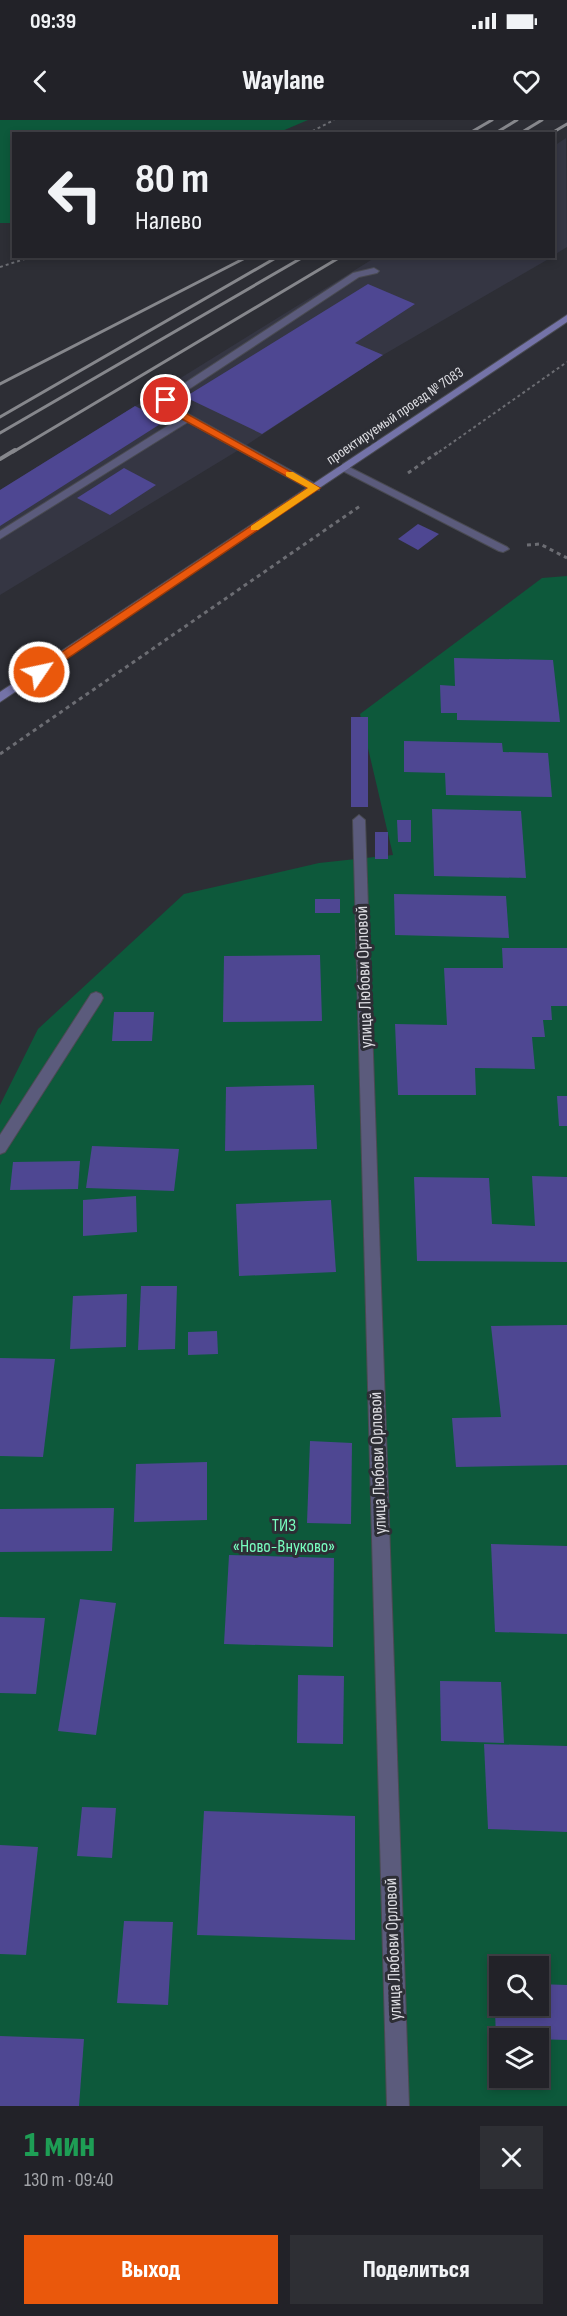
<!DOCTYPE html>
<html lang="ru">
<head>
<meta charset="utf-8">
<style>
	body { margin:0; font-family:"Sofia Sans Condensed",sans-serif; background:#2e2f34; color:#f1f3f6; height:100vh; display:flex; flex-direction:column; font-size:22px; white-space:nowrap }
	* { box-sizing:border-box; margin:0 }
	p { font-size:20px; color:#a2a4a8 }
	.icon { flex:none; width:33px; height:33px; fill:none; stroke:currentColor; stroke-width:2; stroke-linecap:round; stroke-linejoin:round }
	.map { position:relative; height:1986px; overflow:hidden }
	.sheet { display:flex; flex-direction:column; background:#222228; flex:1 }
	.sheet>* { flex:none }
	.top-card { position:absolute; left:12px; top:12px; width:543px; height:126px; border-radius:0px; box-shadow:0 3px 9px #0003,0 0 0 2px #3f3f45; background:#222228; color:#f1f3f6; overflow:hidden }
	.fabs { position:absolute; left:489px; top:1836px; display:grid; gap:12px }
	.fabs a { display:grid; place-items:center; width:60px; height:60px; border-radius:0px; background:#222228; box-shadow:0 3px 9px #0003,0 0 0 2px #3f3f45; font-size:30px }
	.pin { position:absolute; display:grid; place-items:center; width:51px; height:51px; color:#fff; margin:-26px; border:3px solid #fff; border-radius:50%; box-shadow:0 2px 6px #0007 }
	.me { position:absolute; width:66px; margin:-33px; rotate:56deg; stroke-linejoin:round; filter:drop-shadow(0 0 4px #0008) }
	.turn { display:flex; align-items:center; gap:21px; height:126px; padding:0 24px; font-size:27px }
	.turn .icon { width:78px; height:78px; stroke-width:2.5 }
	.turn b { display:block; font-size:42px; line-height:51px }
	.round { display:grid; place-items:center; flex:none; width:63px; height:63px; border-radius:0px; background:#2e2f34 }
	.headline { display:flex; align-items:center; justify-content:space-between; height:102px; padding:0 24px }
	h1 { font-size:36px; font-weight:800; line-height:45px; color:#1e9e55 }
	.button { display:flex; gap:12px; margin-top:auto; padding:12px 24px }
	.button a { flex:1; height:69px; border-radius:0px; background:#ea580c; color:#fff; font-size:24px; font-weight:800; line-height:69px; text-align:center }
	.button a+a { background:#2e2f34; color:#f1f3f6 }
	.status { display:flex; justify-content:space-between; align-items:center; height:42px; padding:0 30px; background:#222228; direction:ltr }
	.status svg { height:16px; fill:currentColor }
	header { display:flex; justify-content:space-between; align-items:center; height:78px; padding:0 24px; background:#222228; font-size:27px; font-weight:800 }
	.map>svg:first-child { display:block }
	.built { fill:#353643 }
	.green { fill:#0d593b; fill-rule:evenodd }
	.building { fill:#4e4792 }
	.lines { fill:none; stroke-linecap:round; stroke-linejoin:round }
	.service-casing { stroke:#494a51; stroke-width:2 }
	.minor-casing { stroke:#494a51; stroke-width:2 }
	.secondary-casing { stroke:#494a51; stroke-width:2 }
	.path-far1 { stroke:#6c6d73; stroke-width:2; stroke-dasharray:3 3; stroke-linecap:butt }
	.path { stroke:#6c6d73; stroke-width:3; stroke-dasharray:4 4; stroke-linecap:butt }
	.service { fill:#5b5b7c; fill-rule:evenodd }
	.minor { fill:#5b5b7c; fill-rule:evenodd }
	.secondary { fill:#7473a8; fill-rule:evenodd }
	.rail-far1 { stroke:#86878c; stroke-width:3 }
	.rail { stroke:#86878c; stroke-width:4 }
	.route { fill:#ea580c; stroke:#983908; stroke-width:1.5 }
	.slow { fill:#f59e0b }
	.labels { text-anchor:middle; dominant-baseline:central; stroke-width:6; stroke-linejoin:round; paint-order:stroke }
	.far-street-label { font-size:15px; fill:#dddde2; stroke:#2d2e35 }
	.street-label { font-size:18px; fill:#dddde2; stroke:#2d2e35 }
	.park-label { font-size:18px; fill:#78febf; stroke:#2d2e35 }
</style>
</head>
<body>
<div class="status"><b>09:39</b><svg viewBox="0 0 49 12"><path d="M0 12V9h3v3zM5 12V6h3v6zM10 12V3h3v9zM15 12V0h3v12zM26 1h20v11H26zM47 4h2v5h-2z"/></svg></div>
<header><svg class="icon" aria-label="back" viewBox="0 0 24 24"><path d="M15 5l-7 7 7 7"/></svg>Waylane<svg class="icon" aria-label="heart" viewBox="0 0 24 24"><path d="M12 20l-8-8c-3-5 5-10 8-4 3-6 11-1 8 4z"/></svg></header>
<div class="map">
<svg width="567" height="1986" viewBox="0 0 567 1986">
	<rect width="100%" height="100%" fill="#2d2e35"/>
	<!-- built -->
	<g class="built">
		<path d="M566 18 567 127 554 135V26Z"/>
		<path d="M376 137H552L383 235 242 328 0 475V370Z"/>
	</g>
	<!-- green -->
	<g class="green">
		<path d="M0 0H308L275 14H14L13 103H0Z"/>
		<path d="M567 456V1986H0V985L38 909 184 774 319 743 393 735 360 594 542 458ZM500 1846H538V1886H500ZM500 1918H538V1958H500Z"/>
	</g>
	<!-- building -->
	<g class="building">
		<path d="M368 164 415 184 355 223 383 235 262 314 185 277Z"/>
		<path d="M135 286 165 301 0 406V370Z"/>
		<path d="M124 348 156 365 110 395 77 378Z"/>
		<path d="M418 404 439 414 418 430 398 419Z"/>
		<path d="M454 538 553 540 560 602 457 600V593H441L440 565 455 566Z"/>
		<rect x="351" y="597" width="17" height="90"/>
		<path d="M404 621 502 623 503 632 548 633 552 677 446 675 445 653 404 652Z"/>
		<path d="M432 689 521 691 526 758 434 756Z"/>
		<path d="M397 700H411V722H398Z"/>
		<rect x="375" y="712" width="13" height="27"/>
		<path d="M394 774 506 776 509 818 395 815Z"/>
		<rect x="315" y="779" width="25" height="14"/>
		<path d="M502 828H567V886H551L552 900H543L545 917H532L535 949 475 948 476 975H398L395 904 447 905 444 848H503Z"/>
		<path d="M320 835 322 901 223 902 224 836Z"/>
		<path d="M114 892H154L152 921H112Z"/>
		<path d="M314 965 317 1029 225 1031 226 967Z"/>
		<path d="M557 976H567V1006H559Z"/>
		<path d="M92 1026 179 1029 174 1071 86 1068Z"/>
		<path d="M80 1041 78 1069 10 1070 13 1042Z"/>
		<path d="M532 1056 567 1057V1142L417 1141 414 1057 489 1058 492 1104 535 1106Z"/>
		<path d="M136 1076 137 1112 83 1116V1080Z"/>
		<path d="M331 1080 336 1152 239 1156 236 1084Z"/>
		<path d="M141 1166H177L175 1229 138 1230Z"/>
		<path d="M127 1174 126 1227 70 1229 73 1176Z"/>
		<path d="M567 1205V1345L456 1347 452 1298 501 1297 491 1206Z"/>
		<path d="M217 1211 218 1234 188 1235V1212Z"/>
		<path d="M0 1238 55 1239 43 1337 0 1336Z"/>
		<path d="M310 1321 352 1323 351 1404 307 1403Z"/>
		<path d="M207 1342V1400L134 1402 136 1344Z"/>
		<path d="M114 1388 112 1431 0 1432V1389Z"/>
		<path d="M491 1424 567 1426V1514L495 1512Z"/>
		<path d="M229 1435 334 1438 333 1527 224 1524Z"/>
		<path d="M80 1479 116 1483 96 1615 58 1611Z"/>
		<path d="M0 1497 45 1498 36 1574 0 1573Z"/>
		<path d="M298 1555 344 1556 343 1624 297 1623Z"/>
		<path d="M440 1561 501 1562 504 1623 441 1621Z"/>
		<path d="M484 1624 567 1626V1712L488 1709Z"/>
		<path d="M82 1687 116 1688 112 1738 77 1736Z"/>
		<path d="M204 1691 355 1696V1820L197 1815Z"/>
		<path d="M0 1725 38 1727 26 1835 0 1834Z"/>
		<path d="M124 1801 173 1802 168 1885 117 1883Z"/>
		<path d="M494 1863 500 1864V1886H538V1864L567 1865V1920L496 1918Z"/>
		<path d="M0 1916 84 1919 79 1986H0Z"/>
	</g>
	<g class="lines">
		<defs>
			<g id="service">
				<path d="M374 148 379 151 377 153 359 157 171 281 179 289 319 366V370H311L188 302 0 419V411L180 298 164 288 161 280 162 278 353 153Z"/>
				<path d="M345 345 507 427 509 429 503 432 499 431 341 350 340 348Z"/>
			</g>
			<g id="minor">
				<path d="M359 695 365 700 409 1986H387L353 700Z"/>
				<path d="M96 872 101 874 103 878 101 882 5 1032 0 1034V1015L91 874Z"/>
			</g>
			<path id="secondary" d="M567 195V202L0 582V572Z"/>
		</defs>
		<!-- service casing -->
		<use href="#service" class="service-casing"/>
		<!-- minor casing -->
		<use href="#minor" class="minor-casing"/>
		<!-- secondary casing -->
		<use href="#secondary" class="secondary-casing"/>
		<!-- path-far1 -->
		<g class="path-far1">
			<path d="M307 14 334 0"/>
			<path d="M0 147 34 136"/>
			<path d="M439 332 567 242"/>
		</g>
		<!-- path -->
		<g class="path">
			<path d="M408 353 441 330"/>
			<path d="M527 425 540 424 567 438"/>
			<path d="M0 634 360 386"/>
		</g>
		<!-- service -->
		<use href="#service" class="service"/>
		<!-- minor -->
		<use href="#minor" class="minor"/>
		<!-- secondary -->
		<use href="#secondary" class="secondary"/>
		<!-- rail-far1 -->
		<g class="rail-far1">
			<path d="M468 14 492 0"/>
			<path d="M494 14 517 0"/>
			<path d="M519 14 542 0"/>
			<path d="M550 14 567 4"/>
			<path d="M0 264 249 136"/>
			<path d="M0 297 279 136"/>
			<path d="M0 313 305 136"/>
			<path d="M13 332 342 136"/>
		</g>
		<!-- rail -->
		<path class="rail" d="M0 339 15 330"/>
	</g>
	<!-- route -->
	<path class="route" d="M166 277 178 289 320 368 43 555H35V550L308 368 171 293 164 288 161 280Z"/>
	<!-- slow -->
	<path class="slow" d="M286 352H293L320 368 258 410H251V406L308 368 286 356Z"/>
	<g class="labels">
		<!-- far-street labels -->
		<g class="far-street-label">
			<text transform="translate(395 296) rotate(-34)">проектируемый проезд № 7083</text>
		</g>
		<!-- street labels -->
		<g class="street-label">
			<text transform="translate(364 857) rotate(-92)">улица Любови Орловой</text>
			<text transform="translate(378 1343) rotate(-92)">улица Любови Орловой</text>
			<text transform="translate(393 1829) rotate(-92)">улица Любови Орловой</text>
		</g>
		<!-- park labels -->
		<g class="park-label">
			<text x="284" y="1405">ТИЗ<tspan x="284" dy="21">«Ново-Внуково»</tspan></text>
		</g>
	</g>
</svg>
<div class="fabs">
<a><svg class="icon" aria-label="search" viewBox="0 0 24 24"><circle cx="10" cy="10" r="6"/><path d="M15 15l6 6"/></svg></a>
<a><svg class="icon" aria-label="layers" viewBox="0 0 24 24"><path d="M12 4l9 5-9 5-9-5zM3 14l9 5 9-5"/></svg></a>
</div>
<div class="pin" style="left:166px;top:280px;background:#d93025"><svg class="icon" aria-label="arrive" viewBox="0 0 24 24"><path d="M6 21V4h12l-3 4 3 4H6"/></svg></div>
<svg class="me" style="left:39px;top:552px" viewBox="-20 -20 40 40"><circle r="17" fill="#ea580c" stroke="#fff" stroke-width="3"/><path d="M0-11L8 9 0 5-8 9z" fill="#fff"/></svg>
<div class="top-card">
<div class="turn"><svg class="icon" aria-label="left" viewBox="0 0 24 24"><path d="M17 20v-9H6M10 6l-5 5 5 5"/></svg><div><b>80 m</b>Налево</div></div>
</div>
</div>
<section class="sheet">
<div class="headline"><div><h1>1 мин</h1><p>130 m · 09:40</p></div><a class="round"><svg class="icon" aria-label="close" viewBox="0 0 24 24"><path d="M6 6l12 12M18 6L6 18"/></svg></a></div>
<div class="button"><a>Выход</a><a>Поделиться</a></div>
</section>
</body>
</html>
